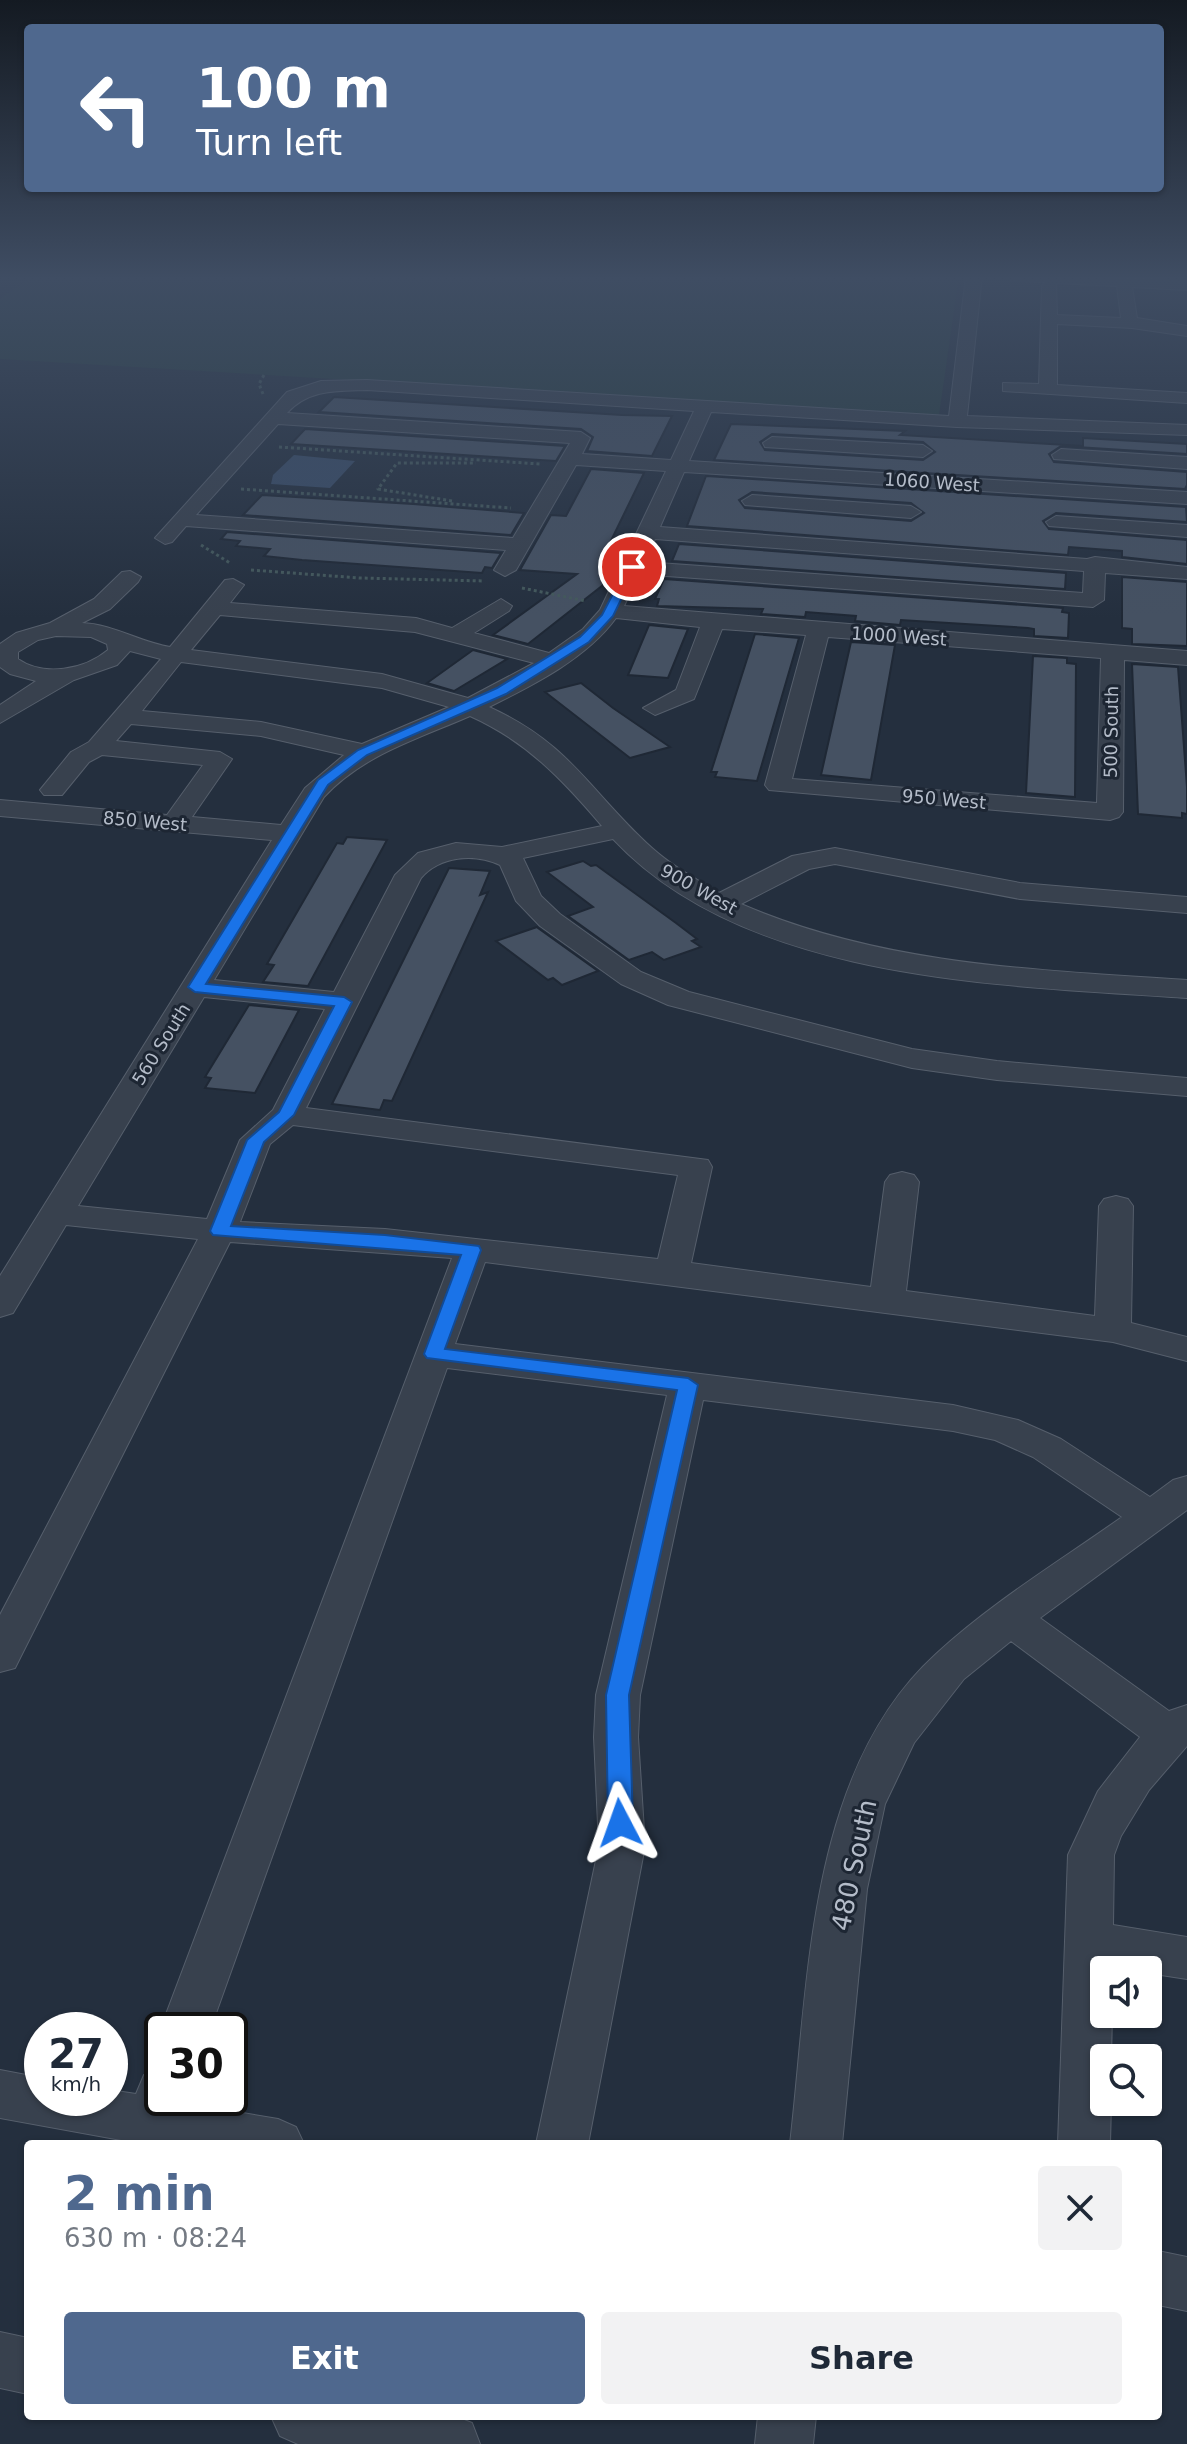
<!DOCTYPE html>
<html lang="en">
<head>
<meta charset="utf-8">
<style>
	body { margin:0; font-family:"DejaVu Sans",sans-serif; background:#f2f2f3; color:#1f2937; height:100vh; display:flex; flex-direction:column; font-size:30px; white-space:nowrap }
	* { box-sizing:border-box; margin:0 }
	p { font-size:26px; color:#747a83 }
	.icon { flex:none; width:44px; height:44px; fill:none; stroke:currentColor; stroke-width:2; stroke-linecap:round; stroke-linejoin:round }
	.map { position:relative; flex:1; overflow:hidden }
	.sheet { position:absolute; left:24px; top:2140px; width:1138px; height:280px; display:flex; flex-direction:column; background:#fff; border-radius:8px; box-shadow:0 2px 6px #0004 }
	.sheet>* { flex:none }
	.top-card { position:absolute; left:24px; top:24px; width:1140px; height:168px; border-radius:8px; box-shadow:0 2px 6px #0004; background:#4f688e; color:#fff; overflow:hidden }
	.fabs { position:absolute; left:1090px; top:1956px; display:grid; gap:16px }
	.fabs a { display:grid; place-items:center; width:72px; height:72px; border-radius:8px; background:#fff; box-shadow:0 2px 6px #0004; font-size:40px }
	.speed { position:absolute; left:24px; top:2012px; display:flex; gap:16px; font-size:40px; font-weight:700; text-align:center }
	.speed>* { display:grid; place-content:center; width:104px; height:104px; border-radius:50%; background:#fff; box-shadow:0 2px 6px #0004; line-height:1 }
	.speed small { font-size:20px; font-weight:400 }
	.speed .limit { border:4px solid #111; border-radius:12px; background:#fff; color:#111 }
	.pin { position:absolute; display:grid; place-items:center; width:68px; height:68px; color:#fff; margin:-34px; border:4px solid #fff; border-radius:50%; box-shadow:0 2px 8px #0007 }
	.me { position:absolute; width:88px; margin:-44px; rotate:356deg; stroke-linejoin:round; filter:drop-shadow(0 0 6px #0008) }
	.turn { display:flex; align-items:center; gap:28px; height:168px; padding:0 40px; font-size:36px }
	.turn .icon { width:104px; height:104px; stroke-width:2.5 }
	.turn b { display:block; font-size:56px; line-height:68px }
	.round { display:grid; place-items:center; flex:none; width:84px; height:84px; border-radius:8px; background:#f2f2f3 }
	.head { display:flex; align-items:center; justify-content:space-between; height:136px; padding:0 40px }
	h1 { font-size:48px; font-weight:800; line-height:60px; color:#4f688e }
	.action { display:flex; gap:16px; margin-top:auto; padding:16px 40px }
	.action a { flex:1; height:92px; border-radius:8px; background:#4f688e; color:#fff; font-size:32px; font-weight:800; line-height:92px; text-align:center }
	.action a+a { background:#f2f2f3; color:#1f2937 }
	.map>svg:first-child { display:block }
	.green { fill:#263c3f }
	.water { fill:#394c67 }
	.building { fill:#455162; stroke:#1f2835; stroke-width:2; fill-rule:evenodd }
	.lines { fill:none; stroke-linecap:round; stroke-linejoin:round }
	.minor-casing { stroke:#565f6c; stroke-width:2 }
	.path { stroke:#44595c; stroke-width:3; stroke-dasharray:3 3; stroke-linecap:butt }
	.minor { fill:#38414e; fill-rule:evenodd }
	.route { fill:#1a73e8; stroke:#114b97; stroke-width:2 }
	.labels { text-anchor:middle; dominant-baseline:central; stroke-width:6; stroke-linejoin:round; paint-order:stroke }
	.far-street-label { font-size:18px; fill:#b4bcc9; stroke:#1d2633 }
	.near-street-label { font-size:26px; fill:#b4bcc9; stroke:#1d2633 }
</style>
</head>
<body>
<div class="map">
<svg width="1187" height="2444" viewBox="0 0 1187 2444">
	<rect width="100%" height="100%" fill="#242f3e"/>
	<!-- green -->
	<path class="green" d="M33 276H959L939 415 0 359V299Z"/>
	<!-- water -->
	<path class="water" d="M294 455 355 461 330 488 271 484 273 475Z"/>
	<!-- building -->
	<g class="building">
		<path d="M334 397 622 415 672 416 652 456 587 451 593 437 581 429 319 412Z"/>
		<path d="M731 424 905 431 900 435 1083 446V438L1187 444V454L1061 446 1049 454 1054 462 1187 472V485L1185 489 714 460ZM772 434 923 442 935 452 923 460 765 450 760 442Z"/>
		<path d="M305 429 565 446 556 461 291 444Z"/>
		<path d="M591 469 644 473 604 555 613 548 621 559 612 578 528 644 493 635 577 574 520 570 551 515 566 516Z"/>
		<path d="M706 476 1186 507 1187 522 1056 513 1043 521 1049 529 1187 540V564L1122 557V551L1069 547 1068 555 687 526ZM752 492 911 503 924 513 911 521 745 508 739 500Z"/>
		<path d="M262 495 413 504 524 513 511 535 243 515Z"/>
		<path d="M227 532 501 553 492 568 485 567 482 573 302 560 264 556 270 549 236 546 240 541 221 539Z"/>
		<path d="M679 544 1066 573 1065 589 672 561Z"/>
		<path d="M1122 577 1187 582V646L1132 644V629L1122 628Z"/>
		<path d="M664 579 1063 608 1062 612 1069 613 1068 638 1034 636V629L1028 628 901 620 900 625 855 621 856 616 806 612 805 617 761 614 763 609 657 606 659 599H655Z"/>
		<path d="M649 625 688 629 668 678 628 675Z"/>
		<path d="M755 634 799 638 757 781 715 777 717 772H711Z"/>
		<path d="M851 642 895 645 871 780 821 775Z"/>
		<path d="M473 650 507 659 454 691 427 683Z"/>
		<path d="M1033 656 1067 658V663L1076 664 1075 797 1026 793Z"/>
		<path d="M1132 664 1178 667 1187 787V814L1182 813V818L1138 814Z"/>
		<path d="M581 683 613 708 670 747 630 758 545 692Z"/>
		<path d="M347 837 387 840 308 986 263 982 274 965 267 964 337 843 343 844Z"/>
		<path d="M583 861 591 866 596 865 676 923 697 939 692 941 701 947 664 960 652 952 629 960 568 916 593 907 547 872Z"/>
		<path d="M449 868 490 871 480 895 488 892 392 1101 384 1100 380 1110 332 1104Z"/>
		<path d="M537 927 538 928 598 971 562 985 553 978 548 980 496 941Z"/>
		<path d="M249 1005 299 1010 255 1093 205 1088 211 1078 205 1077Z"/>
	</g>
	<g class="lines">
		<defs>
			<g id="minor">
				<path d="M966 276H982L967 416 1187 425V435L957 427 711 412 689 461 1187 492V504L684 472 660 527 1087 559 1095 557 1187 567V579L1105 573 1104 600 1093 607 639 574 624 606 1187 651V665L1124 660 1123 812 1119 817 1110 820 769 790 765 785 806 635 722 629 694 699 655 715 643 708 676 690 700 627 616 618C586 659 533 685 489 707 571 744 590 792 652 848 672 866 696 879 719 893L792 856 835 848 1020 883 1187 897V913L1020 899 835 864 809 869 741 904C882 965 1036 970 1187 980V998C1004 985 748 983 613 839L523 858 541 896 560 914 641 972 689 992 912 1049 997 1061 1187 1078V1096L997 1080 912 1068 668 1005 621 984 540 926 516 901 500 865C474 853 440 856 421 878L306 1108 708 1160 712 1167 691 1263 871 1287 885 1182 890 1175 902 1172 914 1175 919 1182 906 1291 1095 1316 1099 1206 1104 1199 1116 1196 1128 1199 1133 1206 1131 1323 1187 1337V1361L1113 1342 485 1262 455 1344 953 1405 1018 1420 1061 1439 1150 1497 1173 1480 1187 1476V1510L1040 1618 1169 1711 1187 1705V1746L1149 1790 1121 1836 1114 1855 1113 1925 1187 1937V1979L1148 1973V1970H1104V2014H1112L1111 2058H1104V2102H1111L1110 2144H1058L1068 1855 1098 1791 1140 1737 1011 1641 964 1679 914 1743 885 1804 867 1889 842 2144H790C809 1983 807 1771 936 1654 992 1602 1060 1561 1122 1517L1033 1457 995 1440 953 1431 703 1400 640 1695 638 1737 645 1846 588 2144H536L599 1846 594 1737 596 1695 667 1395 447 1368 210 2030H162V2034L160 2030 452 1258 230 1242 21 1656 15 1668 0 1672V1615L198 1239 66 1225 13 1313 0 1317V1276L272 840 0 816V800L167 815 203 765 102 755 89 762 62 795H44L40 790 71 752 89 742 161 659 130 651 117 665 74 680 0 723V705L36 681 10 674 0 667V644L16 633 50 623 94 599 122 572 130 571 141 577 138 582 110 609 82 623C112 624 140 642 170 647L225 580 233 579 244 585 230 603 416 618 452 628 501 599 512 606 509 611 474 633 549 653 583 629 600 610 666 471 576 465 516 570 505 576 494 570 506 550 186 526 172 542 165 544 155 538 287 392 321 381 367 380 949 416ZM367 390 694 411 671 460 582 454 590 438 581 432 287 413C309 389 336 391 367 390ZM278 424 570 443 513 538 196 515ZM655 539 1084 571 1083 593 644 562ZM220 615 415 632 534 663 468 698 382 674 191 650ZM56 636 91 637 107 644 108 650C84 670 44 677 18 659V652L38 640ZM828 637 1101 658 1097 803 792 779ZM181 662 382 688 449 707 362 744 261 722 142 711ZM470 716C526 741 562 779 602 826L502 847 456 843 418 853 395 875 334 992 214 980 324 797C364 754 418 739 470 716ZM131 724 261 736 344 755 305 788 281 825 192 817 232 759 220 752 116 741ZM204 997 325 1009 273 1110 240 1140 207 1219 78 1206ZM293 1125 678 1175 658 1259 385 1229 240 1222 270 1144Z"/>
				<path d="M1004 276 1187 280V290L1132 287 1137 318 1187 326V336L1132 328 1057 324V385L1187 393V403L1003 391V383L1039 384 1042 286 1046 282 1012 281ZM1056 283 1117 286 1121 318 1057 315Z"/>
				<path d="M772 437 923 445 932 451 923 457 765 447 763 443Z"/>
				<path d="M1061 449 1187 457V469L1054 459 1052 455Z"/>
				<path d="M752 495 911 506 921 512 911 518 745 505 742 501Z"/>
				<path d="M1056 516 1187 525V537L1049 526 1046 522Z"/>
				<path d="M162 2068V2098H185L184 2103 278 2119 296 2127 304 2144H143L0 2118V2070L42 2078V2098H110V2090L136 2094 144 2075Z"/>
				<path d="M1158 2251 1187 2257V2311L1158 2305Z"/>
				<path d="M0 2332 28 2338V2394L0 2388Z"/>
				<path d="M271 2416H454L472 2423 480 2444H298L280 2436Z"/>
				<path d="M758 2416H816L813 2444H755Z"/>
			</g>
		</defs>
		<!-- minor casing -->
		<use href="#minor" class="minor-casing"/>
		<!-- path -->
		<g class="path">
			<path d="M263 394 259 384 264 375"/>
			<path d="M279 447 540 464"/>
			<path d="M241 489 511 508"/>
			<path d="M452 501 378 489 397 463H476"/>
			<path d="M201 545 230 563"/>
			<path d="M251 570 360 578 484 581"/>
			<path d="M522 588 586 601"/>
		</g>
		<!-- minor -->
		<use href="#minor" class="minor"/>
	</g>
	<!-- sky -->
	<linearGradient id="sky" x2="0" y2="1"><stop stop-color="#141a22"/><stop offset="0.45" stop-color="#3f4d63"/><stop offset="1" stop-color="#3f4d63" stop-opacity="0"/></linearGradient>
	<rect width="1187" height="618" fill="url(#sky)"/>
	<!-- route -->
	<path class="route" d="M628 565 637 567 613 616 589 642 506 694 367 755 328 785 206 984 344 997 352 1002 294 1115 264 1142 231 1226 385 1235 479 1246 481 1250 445 1349 688 1378 698 1385 629 1695 633 1823 629 1830 620 1833 612 1830 608 1823 606 1695 677 1390 427 1358 424 1354 461 1255 213 1235 210 1231 247 1140 279 1112 334 1006 195 992 188 987 318 780 358 750 497 688 580 637 602 615Z"/>
	<g class="labels">
		<!-- far-street labels -->
		<g class="far-street-label">
			<text transform="translate(932 482) rotate(4)">1060 West</text>
			<text transform="translate(899 636) rotate(4)">1000 West</text>
			<text transform="translate(1111 732) rotate(-89)">500 South</text>
			<text transform="translate(944 799) rotate(5)">950 West</text>
			<text transform="translate(145 821) rotate(5)">850 West</text>
			<text transform="translate(699 889) rotate(29)">900 West</text>
			<text transform="translate(161 1044) rotate(-58)">560 South</text>
		</g>
		<!-- near-street labels -->
		<g class="near-street-label">
			<text transform="translate(854 1865) rotate(-78)">480 South</text>
		</g>
	</g>
</svg>
<div class="fabs">
<a><svg class="icon" aria-label="sound" viewBox="0 0 24 24"><path d="M4 9h4l5-4v14l-5-4H4zM17 9q2 3 0 6"/></svg></a>
<a><svg class="icon" aria-label="search" viewBox="0 0 24 24"><circle cx="10" cy="10" r="6"/><path d="M15 15l6 6"/></svg></a>
</div>
<div class="speed"><div>27<small>km/h</small></div><div class="limit">30</div></div>
<div class="pin" style="left:632px;top:567px;background:#d93025"><svg class="icon" aria-label="arrive" viewBox="0 0 24 24"><path d="M6 21V4h12l-3 4 3 4H6"/></svg></div>
<svg class="me" style="left:620px;top:1823px" viewBox="-20 -20 40 40"><path d="M0-17L14 15 0 8-14 15z" fill="#1a73e8" stroke="#fff" stroke-width="4"/></svg>
<div class="top-card">
<div class="turn"><svg class="icon" aria-label="left" viewBox="0 0 24 24"><path d="M17 20v-9H6M10 6l-5 5 5 5"/></svg><div><b>100 m</b>Turn left</div></div>
</div>
<section class="sheet">
<div class="head"><div><h1>2 min</h1><p>630 m · 08:24</p></div><a class="round"><svg class="icon" aria-label="close" viewBox="0 0 24 24"><path d="M6 6l12 12M18 6L6 18"/></svg></a></div>
<div class="action"><a>Exit</a><a>Share</a></div>
</section>
</div>
</body>
</html>
